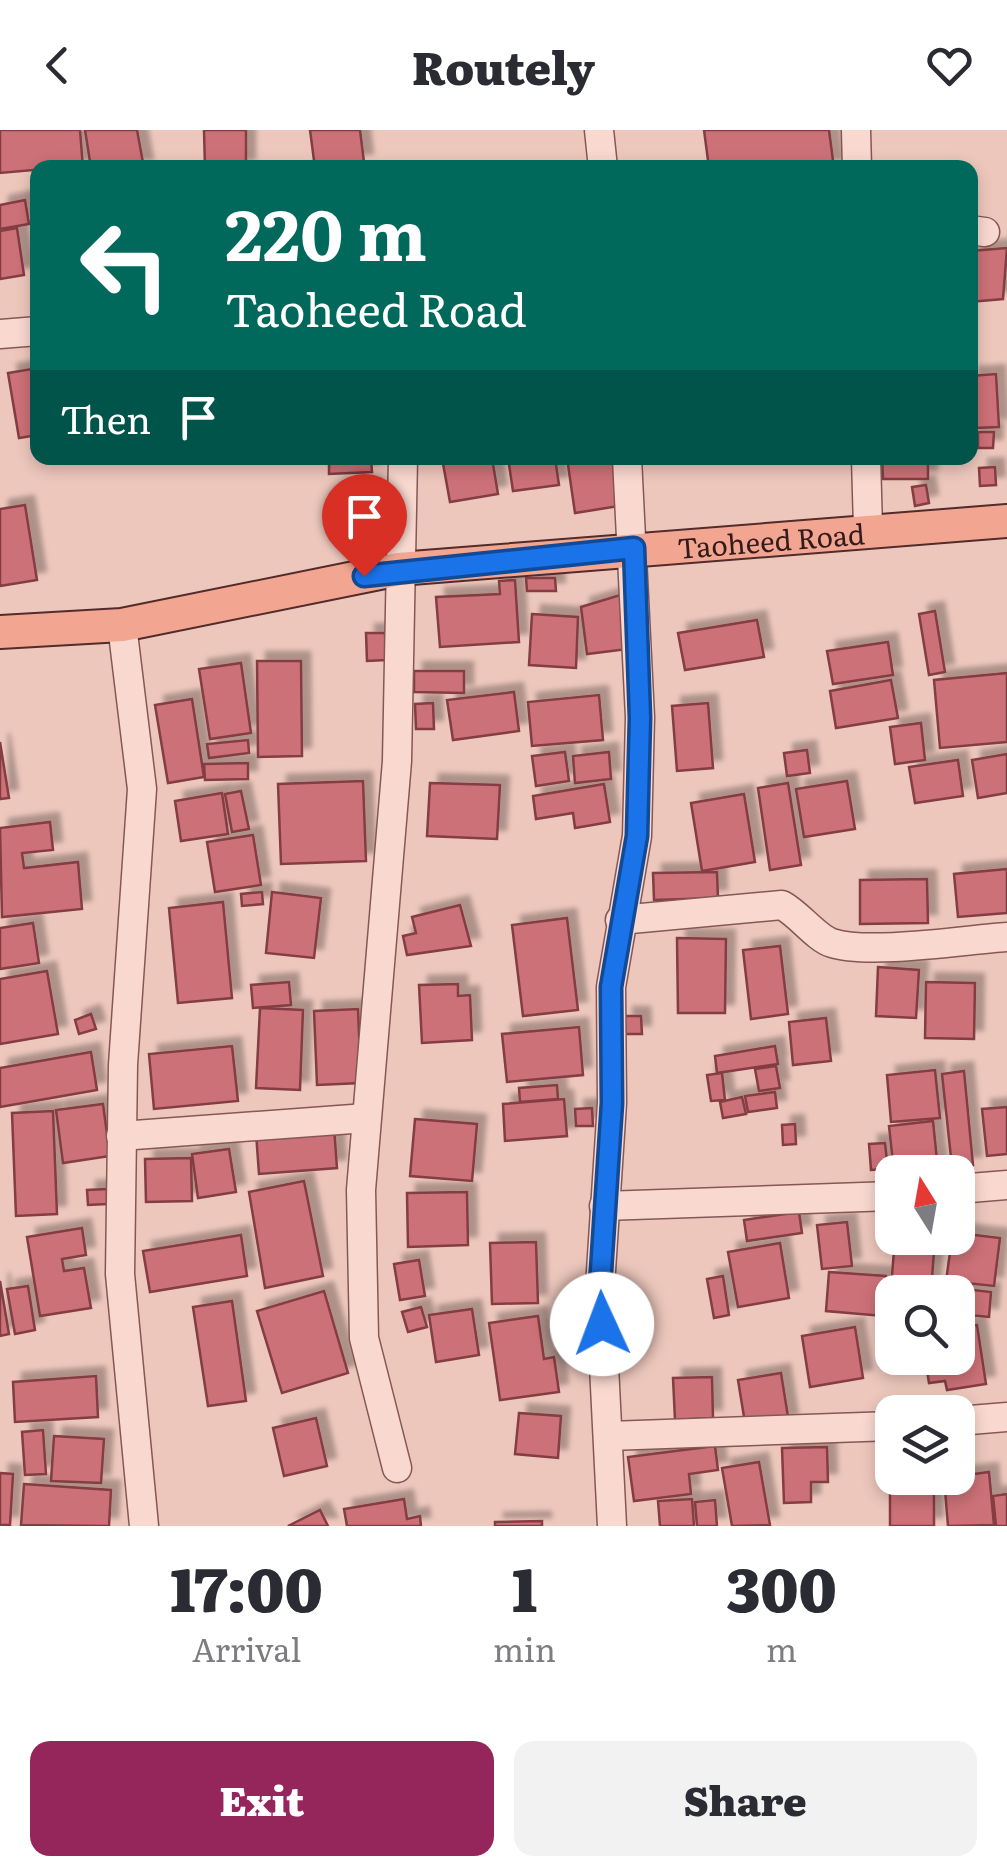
<!DOCTYPE html>
<html lang="en">
<head>
<meta charset="utf-8">
<style>
	body { margin:0; font-family:Literata,serif; background:#f2f2f3; color:#2b2b33; height:100vh; display:flex; flex-direction:column; font-size:38px; white-space:nowrap }
	* { box-sizing:border-box; margin:0 }
	p { font-size:32px; color:#7c7c81 }
	.icon { flex:none; width:55px; height:55px; fill:none; stroke:currentColor; stroke-width:2; stroke-linecap:round; stroke-linejoin:round }
	.map { position:relative; height:1396px; overflow:hidden }
	.drawer { display:flex; flex-direction:column; background:#fff; flex:1 }
	.drawer>* { flex:none }
	.top-card { position:absolute; left:30px; top:30px; width:948px; height:305px; border-radius:20px; box-shadow:0 5px 15px #0003; background:#00695c; color:#fff; overflow:hidden }
	.needle { width:65px; rotate:349deg }
	.controls { position:absolute; left:875px; top:1025px; display:grid; gap:20px }
	.controls a { display:grid; place-items:center; width:100px; height:100px; border-radius:20px; background:#fff; box-shadow:0 5px 15px #0003; font-size:50px }
	.pin { position:absolute; display:grid; place-items:center; width:85px; height:85px; color:#fff; margin:-102px -42px; border-radius:50% 50% 50% 0; rotate:-45deg; box-shadow:0 0 10px #0007 }
	.pin .icon { rotate:45deg }
	.me { position:absolute; width:110px; margin:-55px; rotate:358deg; stroke-linejoin:round; filter:drop-shadow(0 0 8px #0008) }
	.turn { display:flex; align-items:center; gap:35px; height:210px; padding:0 30px; font-size:45px }
	.turn .icon { width:130px; height:130px; stroke-width:2.5 }
	.turn b { display:block; font-size:70px; line-height:85px }
	.then { display:flex; align-items:center; height:95px; padding:0 30px; background:#0003; gap:20px; font-size:38px }
	.eta { display:flex; justify-content:space-evenly; align-items:center; height:170px; text-align:center }
	.eta b { font-size:60px; font-weight:800; line-height:70px }
	.action { display:flex; gap:20px; margin-top:auto; padding:20px 30px }
	.action a { flex:1; height:115px; border-radius:20px; background:#94265c; color:#fff; font-size:40px; font-weight:800; line-height:115px; text-align:center }
	.action a+a { background:#f2f2f3; color:#2b2b33 }
	header { display:flex; justify-content:space-between; align-items:center; height:130px; padding:0 30px; background:#fff; font-size:45px; font-weight:800 }
	.map>svg:first-child { display:block }
	.building { fill:#cc7177; stroke:#843c42; stroke-width:2.5; filter:url(#shadow) }
	.lines { fill:none; stroke-linecap:round; stroke-linejoin:round }
	.minor-casing { stroke:#855856; stroke-width:31 }
	.major-casing { stroke:#522b2b; stroke-width:36 }
	.minor { stroke:#f9d8cf; stroke-width:28 }
	.major { stroke:#f2a692; stroke-width:32 }
	.route-casing { stroke:#114b97; stroke-width:25 }
	.route { stroke:#1a73e8; stroke-width:18 }
	.labels { text-anchor:middle; dominant-baseline:central; stroke-width:10; stroke-linejoin:round; paint-order:stroke }
	.street-label { font-size:28px; fill:#341b1b; stroke:#f5d5cb }
</style>
</head>
<body>
<header><svg class="icon" aria-label="back" viewBox="0 0 24 24"><path d="M15 5l-7 7 7 7"/></svg>Routely<svg class="icon" aria-label="heart" viewBox="0 0 24 24"><path d="M12 20l-8-8c-3-5 5-10 8-4 3-6 11-1 8 4z"/></svg></header>
<div class="map">
<svg width="1007" height="1396" viewBox="0 0 1007 1396">
	<defs>
		<filter id="shadow"><feDropShadow dx="9" dy="-9" stdDeviation="2.5" flood-color="#0004"/></filter>
	</defs>
	<rect width="100%" height="100%" fill="#edc7bc"/>
	<!-- building -->
	<g class="building">
		<path d="M0 0H80L83 38H38L35 64 33 40 0 43Z"/>
		<path d="M85 0H137L144 38H91Z"/>
		<path d="M204 0H246V38H205Z"/>
		<path d="M310 0H360L364 32 315 38Z"/>
		<path d="M704 0H829L834 38H709Z"/>
		<path d="M25 70 29 94 0 99V75Z"/>
		<path d="M17 98 24 145 0 149V101Z"/>
		<path d="M1007 118 1003 169 970 172V121Z"/>
		<path d="M38 238V305L19 308 8 243Z"/>
		<path d="M996 244 999 297 975 298 976 314H970V246Z"/>
		<path d="M978 302H994L993 318H978Z"/>
		<path d="M329 328H371L372 342 329 344Z"/>
		<path d="M442 328H492L498 364 450 372Z"/>
		<path d="M508 328H555L559 355 513 361Z"/>
		<path d="M567 328H612L619 376 575 383Z"/>
		<path d="M882 328H928V349H883Z"/>
		<path d="M995 337 996 355 980 356 979 338Z"/>
		<path d="M926 355 929 373 915 376 912 357Z"/>
		<path d="M25 375 37 450 0 456V379Z"/>
		<path d="M526 448H555L556 461H527Z"/>
		<path d="M515 450 519 512 440 517 436 467 500 464 499 451Z"/>
		<path d="M620 465 628 519 587 524 581 477Z"/>
		<path d="M935 481 945 542 929 545 919 484Z"/>
		<path d="M532 484 578 487 576 538 529 535Z"/>
		<path d="M757 490 764 527 685 540 678 503Z"/>
		<path d="M366 503H385L386 530 367 531Z"/>
		<path d="M888 512 893 545 833 554 827 521Z"/>
		<path d="M257 531H301L302 626 258 627Z"/>
		<path d="M241 533 251 603 210 609 199 539Z"/>
		<path d="M414 541H464V563L414 562Z"/>
		<path d="M1007 543V612L940 618 934 550Z"/>
		<path d="M891 550 898 588 836 598 830 561Z"/>
		<path d="M514 562 519 601 453 610 447 570Z"/>
		<path d="M599 565 603 610 532 616 528 572Z"/>
		<path d="M192 569 204 647 168 653 155 575Z"/>
		<path d="M433 573 434 599H416L415 574Z"/>
		<path d="M708 573 713 638 677 641 672 576Z"/>
		<path d="M921 593 925 630 895 634 890 597Z"/>
		<path d="M248 610 249 623 209 628 207 614Z"/>
		<path d="M0 612 9 668 0 669Z"/>
		<path d="M807 620 810 643 787 646 784 623Z"/>
		<path d="M565 622 569 651 536 656 532 626Z"/>
		<path d="M609 622 611 649 575 653 573 626Z"/>
		<path d="M1007 624V663L978 668 972 630Z"/>
		<path d="M958 630 963 666 915 673 909 637Z"/>
		<path d="M248 633V649L205 650 204 634Z"/>
		<path d="M363 651 366 731 281 734 278 654Z"/>
		<path d="M847 651 855 699 804 707 796 659Z"/>
		<path d="M430 653 500 655 497 709 427 706Z"/>
		<path d="M788 653 801 735 770 740 758 658Z"/>
		<path d="M604 654 610 692 575 698 573 683 536 689 533 666Z"/>
		<path d="M241 661 249 699 232 702 225 664Z"/>
		<path d="M222 663 228 704 181 711 175 671Z"/>
		<path d="M744 664 755 732 702 741 691 673Z"/>
		<path d="M50 692 53 720 22 723 24 738 78 732 82 779 2 787 0 698Z"/>
		<path d="M253 705 261 755 215 762 207 712Z"/>
		<path d="M1007 739V783L958 787 954 744Z"/>
		<path d="M717 742 718 768 654 770 653 743Z"/>
		<path d="M927 749 928 793 860 794V750Z"/>
		<path d="M262 762 263 774 242 776 241 764Z"/>
		<path d="M272 762 321 768 314 828 266 823Z"/>
		<path d="M223 772 232 868 178 873 169 778Z"/>
		<path d="M460 775 471 816 407 825 403 806 416 803 412 787Z"/>
		<path d="M567 788 578 880 523 886 512 795Z"/>
		<path d="M33 793 39 833 0 839V798Z"/>
		<path d="M677 808 726 809 725 883H678Z"/>
		<path d="M780 816 788 884 751 889 743 820Z"/>
		<path d="M878 837 919 840 916 888 876 886Z"/>
		<path d="M47 841 58 904 0 914V849Z"/>
		<path d="M289 852 291 875 253 878 251 855Z"/>
		<path d="M926 852 975 853 974 909 925 908Z"/>
		<path d="M458 854V866L470 865 472 910 422 913 419 855Z"/>
		<path d="M260 878 303 880 300 960 256 958Z"/>
		<path d="M358 879 361 953 317 955 314 881Z"/>
		<path d="M91 884 96 899 79 904 75 890Z"/>
		<path d="M624 886H641L642 904H625Z"/>
		<path d="M826 888 831 931 793 935 789 892Z"/>
		<path d="M579 897 583 945 507 952 502 904Z"/>
		<path d="M232 916 238 971 154 979 149 924Z"/>
		<path d="M775 916 778 934 717 943 715 926Z"/>
		<path d="M91 922 97 960 0 977V938Z"/>
		<path d="M776 936 780 958 759 961 755 939Z"/>
		<path d="M935 940 940 988 891 992 887 945Z"/>
		<path d="M964 941 973 1035 952 1037 942 944Z"/>
		<path d="M722 943 725 970 711 971 707 945Z"/>
		<path d="M557 955 558 969 520 972 519 958Z"/>
		<path d="M775 962 777 978 748 982 745 966Z"/>
		<path d="M742 967 746 984 723 988 720 972Z"/>
		<path d="M564 969 567 1006 505 1011 503 974Z"/>
		<path d="M103 974 110 1026 63 1033 56 980Z"/>
		<path d="M1007 977V1024L987 1026 982 979Z"/>
		<path d="M592 978 593 996H576L575 979Z"/>
		<path d="M53 981 57 1084 16 1086 12 983Z"/>
		<path d="M415 989 477 994 472 1051 410 1046Z"/>
		<path d="M933 991 938 1040 894 1042 889 996Z"/>
		<path d="M795 994 796 1014 783 1015 782 995Z"/>
		<path d="M334 997 337 1038 259 1044 256 1003Z"/>
		<path d="M885 1013 888 1039 871 1040 869 1014Z"/>
		<path d="M229 1019 236 1062 198 1068 192 1024Z"/>
		<path d="M191 1028 192 1071 146 1072 145 1029Z"/>
		<path d="M304 1051 323 1146 265 1158 249 1062Z"/>
		<path d="M107 1059V1074L88 1075 87 1060Z"/>
		<path d="M467 1062 468 1115 408 1117 407 1063Z"/>
		<path d="M799 1082 802 1103 747 1111 744 1090Z"/>
		<path d="M847 1092 852 1136 822 1139 817 1095Z"/>
		<path d="M82 1098 86 1125 62 1129 64 1141 84 1138 91 1178 40 1186 27 1107Z"/>
		<path d="M958 1103 1000 1108 994 1156 946 1151 952 1108H958Z"/>
		<path d="M241 1105 247 1146 150 1162 143 1121Z"/>
		<path d="M895 1108H935L931 1162H892V1183H889Z"/>
		<path d="M536 1112 538 1173 492 1174 490 1113Z"/>
		<path d="M780 1113 789 1168 738 1177 728 1122Z"/>
		<path d="M419 1130 425 1166 400 1170 394 1134Z"/>
		<path d="M829 1142 886 1146 883 1186 826 1181Z"/>
		<path d="M723 1146 729 1185 714 1188 707 1149Z"/>
		<path d="M0 1151 9 1204 0 1206Z"/>
		<path d="M28 1156 35 1200 15 1204 7 1159Z"/>
		<path d="M947 1157 991 1162 989 1187 958 1184V1162H946Z"/>
		<path d="M324 1161 348 1243 282 1263 257 1181Z"/>
		<path d="M232 1171 246 1271 208 1276 193 1177Z"/>
		<path d="M421 1177 427 1197 408 1202 402 1182Z"/>
		<path d="M472 1179 479 1225 436 1232 429 1185Z"/>
		<path d="M538 1186 544 1229 554 1227 559 1262 500 1270 489 1193Z"/>
		<path d="M977 1195 986 1254 947 1260 945 1251 929 1253 925 1228H958V1198Z"/>
		<path d="M855 1197 863 1248 810 1257 802 1206Z"/>
		<path d="M781 1243 789 1293 746 1299 738 1250Z"/>
		<path d="M96 1246 98 1287 15 1292 13 1252Z"/>
		<path d="M712 1247 713 1288 675 1290 673 1248Z"/>
		<path d="M519 1283 561 1286 558 1328 515 1324Z"/>
		<path d="M316 1288 327 1336 284 1346 273 1298Z"/>
		<path d="M43 1300 46 1344 25 1345 22 1302Z"/>
		<path d="M54 1306 104 1309 101 1353 51 1351Z"/>
		<path d="M715 1316 718 1340 689 1344 691 1364 634 1371 628 1327Z"/>
		<path d="M827 1317 828 1352H811V1372L784 1373 782 1318Z"/>
		<path d="M759 1332 770 1395 732 1396 722 1338Z"/>
		<path d="M989 1342 994 1395 948 1396 944 1348Z"/>
		<path d="M0 1343 13 1344 10 1395H0Z"/>
		<path d="M890 1345 934 1348V1396H890Z"/>
		<path d="M24 1354 111 1360 109 1396 21 1395Z"/>
		<path d="M1007 1364V1396H996L993 1366Z"/>
		<path d="M404 1369 407 1389 420 1386 421 1396H347L344 1379Z"/>
		<path d="M692 1369 694 1396H660L658 1371Z"/>
		<path d="M715 1370 717 1396H697L695 1372Z"/>
		<path d="M320 1380 328 1396H288Z"/>
		<path d="M542 1391V1396H495V1392Z"/>
	</g>
	<g class="lines">
		<defs>
			<g id="minor">
				<path d="M599 0 603 38"/>
				<path d="M856 0 857 38"/>
				<path d="M970 100 985 102"/>
				<path d="M0 204 38 201"/>
				<path d="M866 328 868 398"/>
				<path d="M122 495 142 659 123 935 120 1144 144 1396"/>
				<path d="M620 790 782 775C799 784 816 808 832 813 869 825 964 810 1007 807"/>
				<path d="M121 1006 366 988"/>
				<path d="M958 1059 1007 1055"/>
				<path d="M604 1076 892 1066"/>
				<path d="M958 1291 1007 1287"/>
				<path d="M609 1306 892 1296"/>
				<path d="M397 1338 364 1208 361 1060 397 631 403 328"/>
				<path d="M612 1396 600 1156 612 973 611 857 637 706 640 587 627 328"/>
			</g>
			<g id="major">
				<path id="s1" d="M0 502 122 495 399 439 1007 391"/>
			</g>
		</defs>
		<!-- minor casing -->
		<use href="#minor" class="minor-casing"/>
		<!-- major casing -->
		<use href="#major" class="major-casing"/>
		<!-- minor -->
		<use href="#minor" class="minor"/>
		<!-- major -->
		<use href="#major" class="major"/>
	</g>
	<g class="lines">
		<defs>
			<path id="route" d="M364 446 634 418 640 588 637 706 611 857 612 973 600 1156 602 1194"/>
		</defs>
		<!-- route casing -->
		<use href="#route" class="route-casing"/>
		<!-- route -->
		<use href="#route" class="route"/>
	</g>
	<g class="labels">
		<!-- street labels -->
		<g class="street-label">
			<text stroke="none"><textPath href="#s1" startOffset="778">Taoheed Road</textPath></text>
		</g>
	</g>
</svg>
<div class="controls">
<a><svg class="needle" viewBox="-14 -14 28 28"><path d="M0-13l5 13h-10z" fill="#e53935"/><path d="M0 13l5-13h-10z" fill="#7c7c81"/></svg></a>
<a><svg class="icon" aria-label="search" viewBox="0 0 24 24"><circle cx="10" cy="10" r="6"/><path d="M15 15l6 6"/></svg></a>
<a><svg class="icon" aria-label="layers" viewBox="0 0 24 24"><path d="M12 4l9 5-9 5-9-5zM3 14l9 5 9-5"/></svg></a>
</div>
<div class="pin" style="left:364px;top:446px;background:#d93025"><svg class="icon" aria-label="arrive" viewBox="0 0 24 24"><path d="M6 21V4h12l-3 4 3 4H6"/></svg></div>
<svg class="me" style="left:602px;top:1194px" viewBox="-20 -20 40 40"><circle r="19" fill="#fff"/><path d="M0-13L10 11 0 6-10 11z" fill="#1a73e8"/></svg>
<div class="top-card">
<div class="turn"><svg class="icon" aria-label="left" viewBox="0 0 24 24"><path d="M17 20v-9H6M10 6l-5 5 5 5"/></svg><div><b>220 m</b>Taoheed Road</div></div>
<div class="then">Then<svg class="icon" aria-label="arrive" viewBox="0 0 24 24"><path d="M6 21V4h12l-3 4 3 4H6"/></svg></div>
</div>
</div>
<section class="drawer">
<div class="eta">
<div><b>17:00</b><p>Arrival</p></div>
<div><b>1</b><p>min</p></div>
<div><b>300</b><p>m</p></div>
</div>
<div class="action"><a>Exit</a><a>Share</a></div>
</section>
</body>
</html>
